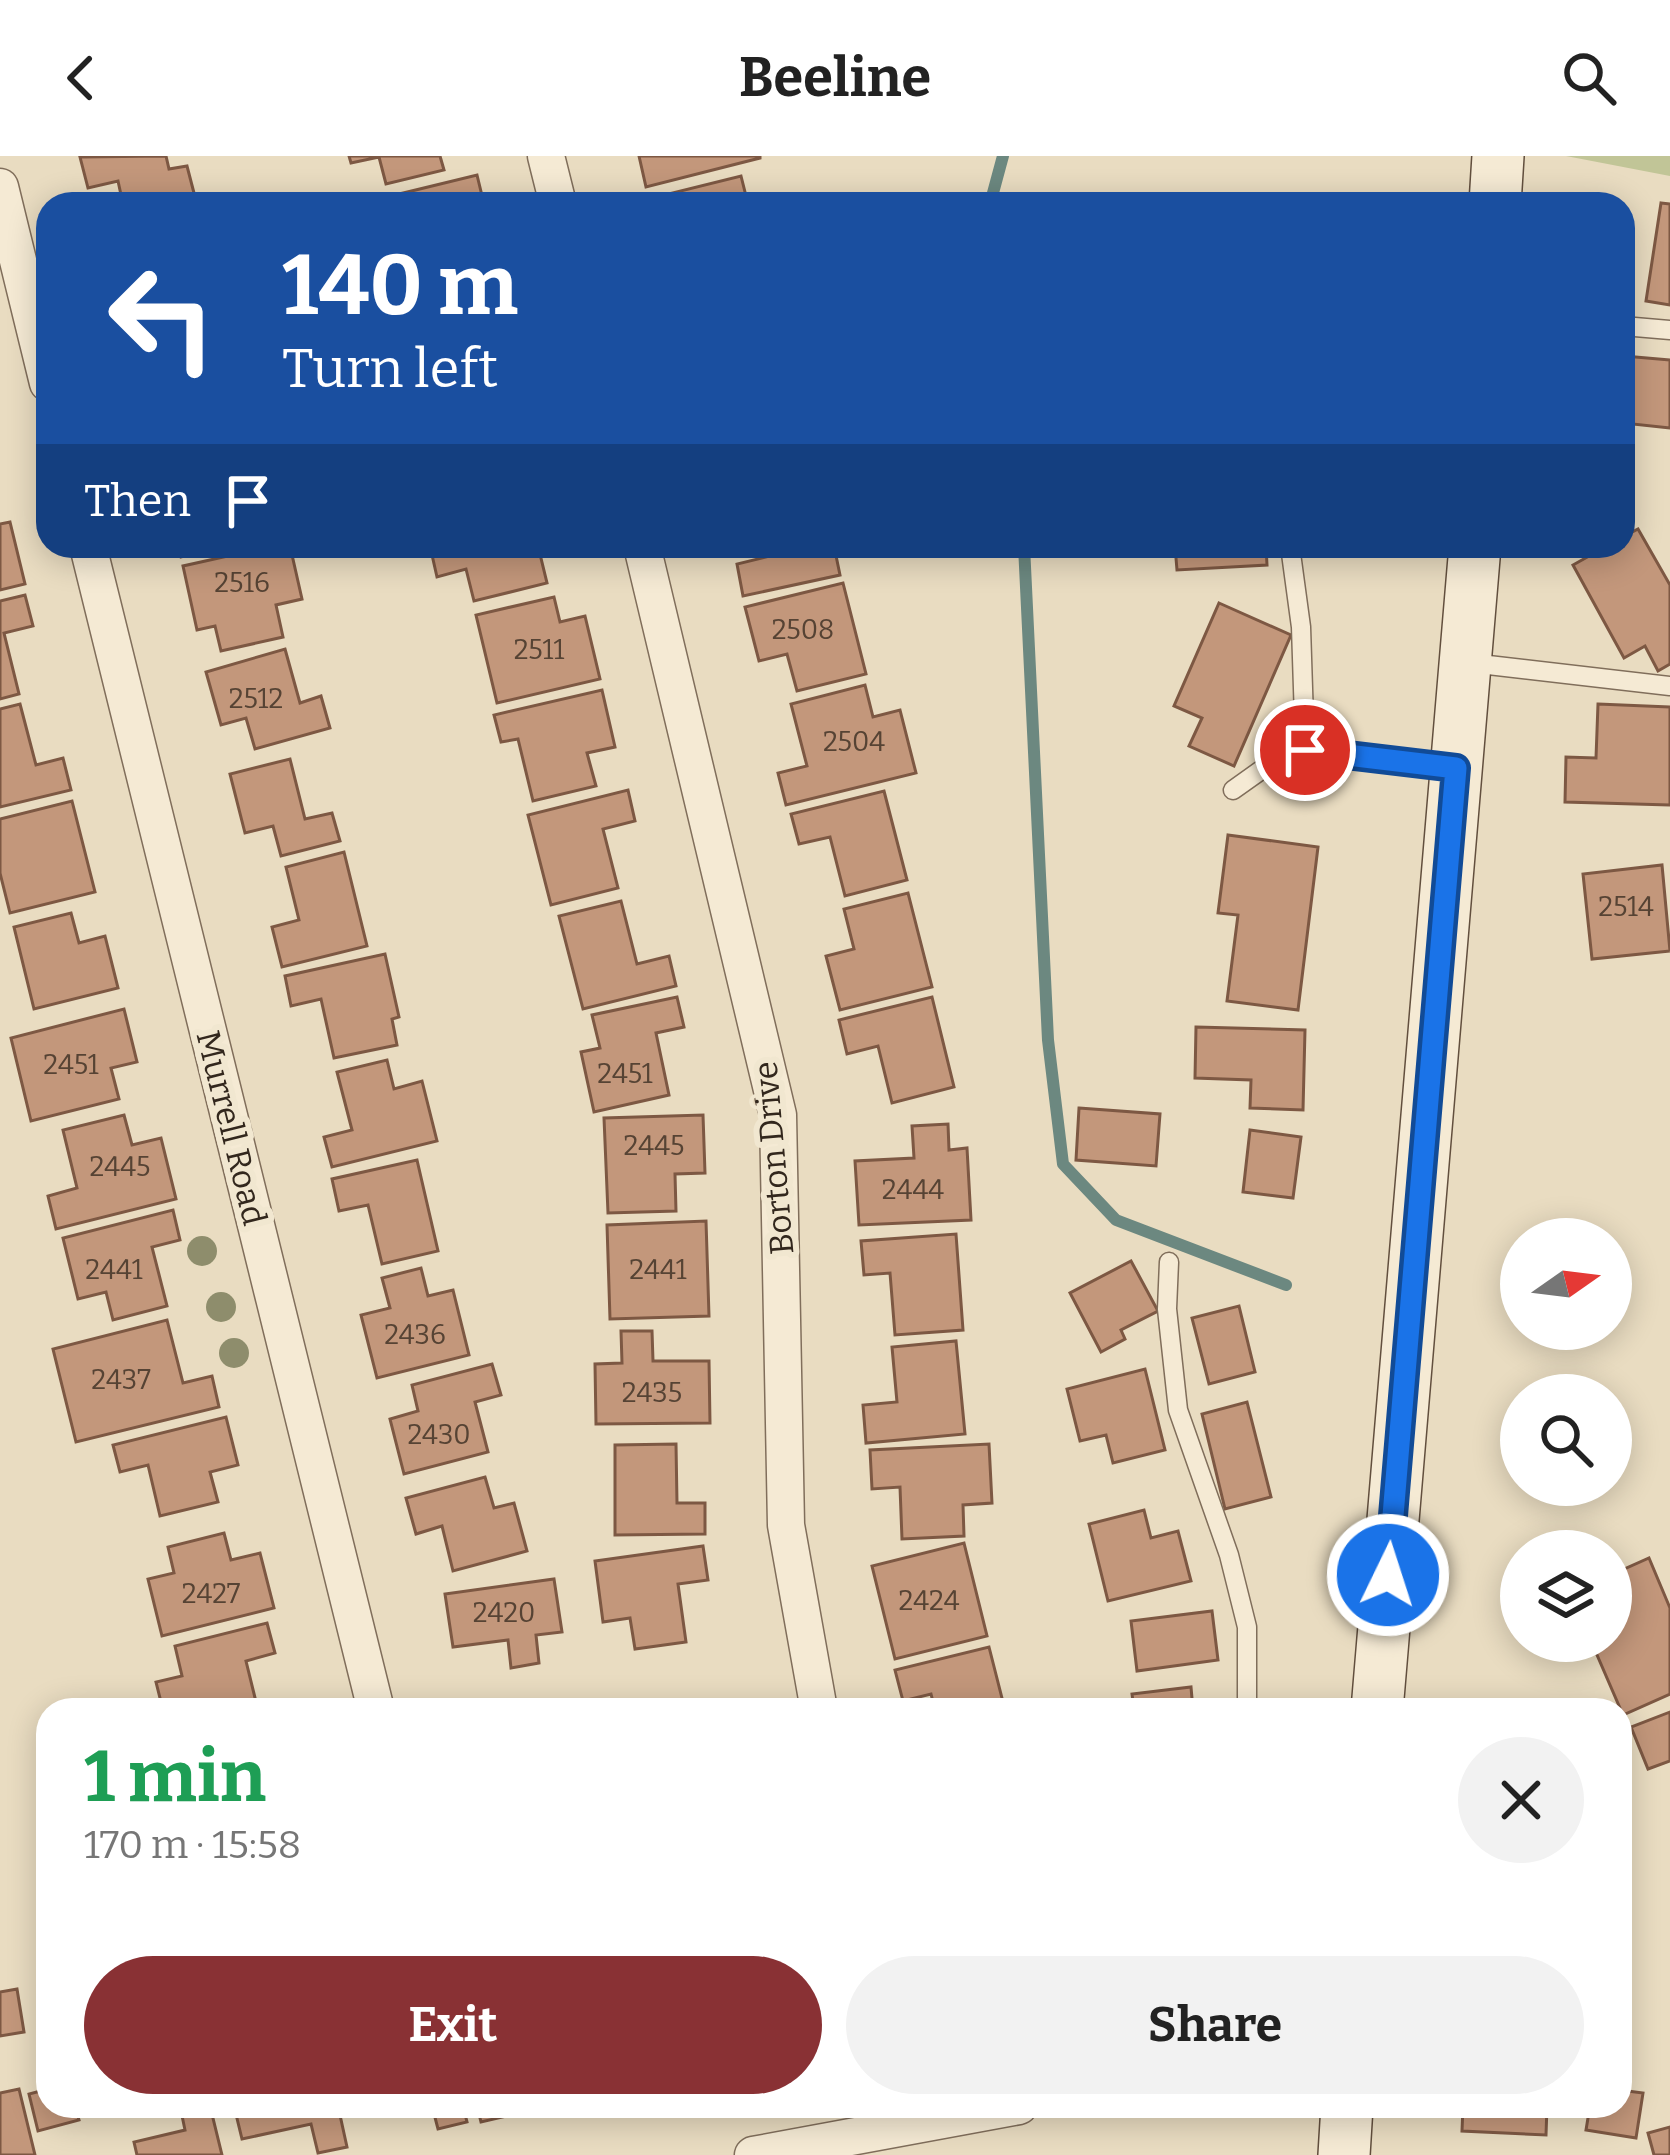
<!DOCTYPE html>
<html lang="en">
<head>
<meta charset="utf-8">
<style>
	body { margin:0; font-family:Bitter,serif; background:#f2f2f2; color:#222; height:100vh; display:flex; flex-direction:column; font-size:45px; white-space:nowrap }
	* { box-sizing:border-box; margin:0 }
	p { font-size:39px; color:#767676 }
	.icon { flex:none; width:66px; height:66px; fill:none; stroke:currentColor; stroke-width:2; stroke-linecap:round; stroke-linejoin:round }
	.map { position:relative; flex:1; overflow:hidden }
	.details { position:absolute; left:36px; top:1542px; width:1596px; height:420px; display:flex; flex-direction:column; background:#fff; border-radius:36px; box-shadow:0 6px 30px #0003 }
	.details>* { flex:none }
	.hud { position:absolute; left:36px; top:36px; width:1599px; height:366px; border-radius:36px; box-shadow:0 6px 30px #0003; background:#1a4fa0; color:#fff; overflow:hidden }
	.needle { width:78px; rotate:76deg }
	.fabs { position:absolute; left:1500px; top:1062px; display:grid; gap:24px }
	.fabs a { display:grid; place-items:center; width:132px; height:132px; border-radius:50%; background:#fff; box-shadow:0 6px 30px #0003; font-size:60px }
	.pin { position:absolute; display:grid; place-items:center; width:102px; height:102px; color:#fff; margin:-51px; border:6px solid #fff; border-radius:50%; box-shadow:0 3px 12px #0007 }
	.me { position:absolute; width:132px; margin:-66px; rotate:4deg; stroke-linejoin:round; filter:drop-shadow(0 0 9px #0008) }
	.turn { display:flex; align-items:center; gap:42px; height:252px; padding:0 48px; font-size:54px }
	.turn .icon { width:156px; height:156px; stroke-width:2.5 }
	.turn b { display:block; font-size:84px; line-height:102px }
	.then { display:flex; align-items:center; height:114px; padding:0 48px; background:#0003; gap:24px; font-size:45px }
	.round { display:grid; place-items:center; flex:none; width:126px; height:126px; border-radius:63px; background:#f2f2f2 }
	.summary { display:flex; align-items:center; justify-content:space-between; height:204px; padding:0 48px }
	h1 { font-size:72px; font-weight:700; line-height:90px; color:#1e9e55 }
	.button { display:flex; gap:24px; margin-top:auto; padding:24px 48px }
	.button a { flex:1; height:138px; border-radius:72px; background:#893134; color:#fff; font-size:48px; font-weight:700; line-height:138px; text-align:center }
	.button a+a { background:#f2f2f2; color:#222 }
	header { display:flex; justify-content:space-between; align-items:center; height:156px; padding:0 48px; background:#fff; font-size:54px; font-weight:700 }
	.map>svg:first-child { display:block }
	.green { fill:#c1c597 }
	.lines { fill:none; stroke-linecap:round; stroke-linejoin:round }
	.stream { stroke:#6c8880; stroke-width:12 }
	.building { fill:#c3977b; stroke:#7d5843; stroke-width:3 }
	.service-casing { stroke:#806e5b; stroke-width:21 }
	.minor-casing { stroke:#806e5b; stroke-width:39 }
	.secondary-casing { stroke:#624f3e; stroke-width:54 }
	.service { stroke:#f5ead4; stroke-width:18 }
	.minor { stroke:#f5ead4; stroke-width:36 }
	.secondary { stroke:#f5ead4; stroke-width:51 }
	.tree { fill:#8e8d6c }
	.route-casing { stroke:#114b97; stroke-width:30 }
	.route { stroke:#1a73e8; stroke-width:21 }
	.labels { text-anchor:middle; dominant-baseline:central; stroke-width:12; stroke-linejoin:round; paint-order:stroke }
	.number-label { font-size:27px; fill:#564334 }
	.street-label { font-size:33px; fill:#32271d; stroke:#f1e7d0 }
</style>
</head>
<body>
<header><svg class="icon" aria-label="back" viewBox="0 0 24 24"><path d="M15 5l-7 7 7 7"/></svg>Beeline<svg class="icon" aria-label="search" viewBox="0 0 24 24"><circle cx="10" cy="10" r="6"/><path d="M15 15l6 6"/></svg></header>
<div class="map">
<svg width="1670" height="1999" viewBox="0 0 1670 1999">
	<rect width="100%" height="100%" fill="#e9dcc1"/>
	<!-- green -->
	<path class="green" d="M1566 0H1670V20Z"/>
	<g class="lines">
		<!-- stream -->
		<g class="stream">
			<path d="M990 48 1003 0"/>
			<path d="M1024 390 1048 884 1063 1008 1116 1064 1286 1129"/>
		</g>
	</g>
	<!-- building -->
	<g class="building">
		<path d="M166 0 169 13 187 10 194 37 175 42 177 48H123L118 25 88 32 80 1Z"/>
		<path d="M349 0H440L444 14 386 28 379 1 351 7Z"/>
		<path d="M639 0H760V2L646 31Z"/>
		<path d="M477 19 484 48H388L387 41Z"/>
		<path d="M741 20 748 48H653L652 42Z"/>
		<path d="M1661 47 1670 48V149L1646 145Z"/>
		<path d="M1624 200 1670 204V272L1623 267Z"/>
		<path d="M10 366 25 428 0 434V368Z"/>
		<path d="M1638 373 1670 429V508L1658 515 1645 490 1624 502 1573 409 1607 390H1623V381Z"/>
		<path d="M178 390H224L181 401Z"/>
		<path d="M273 390H290L302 443 276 449 283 481 221 495 215 470 197 474 183 410Z"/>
		<path d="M430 390H538L547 427 474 445 466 413 437 421Z"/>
		<path d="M763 390H834L840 419 743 440 737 408 766 401Z"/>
		<path d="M1175 390H1266L1267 409 1177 414Z"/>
		<path d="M843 427 866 518 797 535 787 498 759 505 745 451Z"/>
		<path d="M25 439 33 470 4 477 19 538 0 543V445Z"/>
		<path d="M554 441 560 466 585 460 600 523 497 547 476 459Z"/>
		<path d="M1219 447 1291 479 1234 610 1189 590 1202 562 1174 550Z"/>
		<path d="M285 493 300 547 321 540 330 572 255 593 246 562 221 569 206 516Z"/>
		<path d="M865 529 873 561 900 554 916 617 786 649 778 617 807 610 791 548Z"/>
		<path d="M602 534 615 591 587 597 596 630 533 645 518 583 501 586 494 559Z"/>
		<path d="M20 548 36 609 63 602 71 634 0 651V553Z"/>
		<path d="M1598 548 1670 551V649L1565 646 1566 601 1596 602Z"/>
		<path d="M290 603 305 663 332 657 340 685 281 700 273 670 245 677 230 618Z"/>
		<path d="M628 634 635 665 603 673 618 732 551 749 528 659Z"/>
		<path d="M884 635 907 724 845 740 830 681 799 688 791 658Z"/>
		<path d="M72 645 95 736 10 757 0 717V663Z"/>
		<path d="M1228 679 1318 691 1298 854 1227 845 1238 759 1218 757Z"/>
		<path d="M344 696 367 790 282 811 272 771 299 764 286 711Z"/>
		<path d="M1662 709 1670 795 1592 803 1583 718Z"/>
		<path d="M908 737 932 831 840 854 826 800 854 793 844 753Z"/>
		<path d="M621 745 637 808 669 800 676 830 583 853 559 760Z"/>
		<path d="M71 757 79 787 105 780 118 832 34 853 14 771Z"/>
		<path d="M385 798 399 861 392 863 397 889 334 902 321 843 291 850 285 820Z"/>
		<path d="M677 841 684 871 656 877 669 939 594 956 581 896 600 892 592 859Z"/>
		<path d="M932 841 954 931 892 947 878 890 847 898 839 864Z"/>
		<path d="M124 853 137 906 111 912 119 943 31 965 11 882Z"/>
		<path d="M1196 871 1305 874 1303 954 1250 952 1251 924 1195 922Z"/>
		<path d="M387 904 394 933 422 925 437 985 332 1011 324 981 352 974 337 916Z"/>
		<path d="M1079 952 1160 958 1156 1010 1076 1004Z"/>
		<path d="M124 959 132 989 161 982 176 1043 56 1073 48 1040 77 1032 63 974Z"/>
		<path d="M703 959 705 1017 675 1018 676 1055 608 1057 604 962Z"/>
		<path d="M948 968 949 994 967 992 971 1064 859 1069 855 1005 914 1002 912 970Z"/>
		<path d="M1250 974 1301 981 1293 1042 1243 1036Z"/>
		<path d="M417 1004 438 1095 382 1108 368 1049 339 1055 332 1023Z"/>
		<path d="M173 1054 180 1084 152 1091 167 1150 113 1164 106 1136 78 1143 63 1082Z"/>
		<path d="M706 1065 709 1160 610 1163 607 1069Z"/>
		<path d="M956 1078 963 1174 895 1179 890 1117 864 1119 861 1085Z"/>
		<path d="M1131 1105 1158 1155 1121 1174 1125 1183 1101 1196 1070 1137Z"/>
		<path d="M421 1112 428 1140 453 1134 469 1199 377 1222 361 1159 390 1152 382 1122Z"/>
		<path d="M1239 1150 1255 1216 1209 1228 1192 1162Z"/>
		<path d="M167 1164 183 1227 212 1220 219 1251 76 1286 53 1193Z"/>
		<path d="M621 1175H652L653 1205H709L710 1267 596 1268 595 1208 622 1207Z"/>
		<path d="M956 1185 965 1278 866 1287 863 1249 897 1246 892 1191Z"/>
		<path d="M492 1208 501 1239 475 1246 488 1296 404 1318 390 1263 418 1255 412 1229Z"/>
		<path d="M1145 1213 1165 1294 1113 1307 1106 1279 1080 1285 1067 1233Z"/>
		<path d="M1247 1246 1271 1341 1225 1353 1202 1258Z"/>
		<path d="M226 1261 238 1309 210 1316 218 1346 160 1360 148 1309 120 1316 113 1289Z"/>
		<path d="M676 1288 677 1347H705V1378L615 1379V1289Z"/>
		<path d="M989 1288 992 1347 963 1349 964 1380 902 1383 900 1331 872 1333 870 1294Z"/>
		<path d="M485 1321 494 1352 514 1347 527 1395 453 1415 442 1370 416 1378 406 1342Z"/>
		<path d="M1144 1354 1151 1382 1178 1375 1191 1425 1108 1445 1089 1368Z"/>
		<path d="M224 1377 231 1404 260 1397 274 1452 162 1480 148 1423 174 1417 168 1391Z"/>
		<path d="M964 1387 987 1480 895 1503 872 1410Z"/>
		<path d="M703 1390 708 1424 678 1428 686 1486 635 1493 630 1462 603 1466 595 1405Z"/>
		<path d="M1649 1402 1670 1452V1538L1623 1559 1591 1485H1611V1419Z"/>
		<path d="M554 1423 562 1476 536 1479 539 1507 511 1512 508 1484 453 1491 445 1438Z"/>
		<path d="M1212 1455 1218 1504 1137 1515 1131 1465Z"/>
		<path d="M267 1467 275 1497 246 1505 258 1554H163L156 1526 182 1520 175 1490Z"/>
		<path d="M989 1491 1005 1554H935L931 1538 903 1545 895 1514Z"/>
		<path d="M1191 1531 1193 1554H1134L1132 1538Z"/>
		<path d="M1670 1556V1605L1648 1613 1631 1571Z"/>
		<path d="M17 1833 24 1876 0 1880V1836Z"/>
		<path d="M19 1933 35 1999H0V1937Z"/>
		<path d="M48 1933V1950H75L79 1964 38 1975 29 1938Z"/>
		<path d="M1620 1934 1643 1937 1636 1982 1586 1974 1590 1950H1620Z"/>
		<path d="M180 1950H210L222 1999H137L134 1986 185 1974Z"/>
		<path d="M234 1950H338L347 1991 318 1997 311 1968 242 1983Z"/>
		<path d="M432 1950H463L467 1966 438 1973Z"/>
		<path d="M477 1950H509L511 1959 481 1966Z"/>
		<path d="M1463 1950H1547L1546 1979 1462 1975Z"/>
		<path d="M1670 1971V1999H1654L1648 1977Z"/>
	</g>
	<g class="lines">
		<defs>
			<g id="service">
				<path d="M1623 170 1670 174"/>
				<path d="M1290 390 1301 471 1305 594 1451 611"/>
				<path d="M1471 507 1670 530"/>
				<path d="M1233 634 1278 602 1305 594"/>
				<path d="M1169 1106 1167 1153 1178 1254 1229 1399 1247 1471V1554"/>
			</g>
			<g id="minor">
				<path d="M546 0 558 48"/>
				<path d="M0 31 48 227"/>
				<path d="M88 390 376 1554"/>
				<path d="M642 390 778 959 786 1369 819 1554"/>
				<path d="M753 1999 1019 1950"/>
			</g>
			<g id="secondary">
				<path d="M1495 48 1498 0"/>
				<path d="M1377 1554 1475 390"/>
				<path d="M1344 1999 1347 1950"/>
			</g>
		</defs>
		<!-- service casing -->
		<use href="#service" class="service-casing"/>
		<!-- minor casing -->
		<use href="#minor" class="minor-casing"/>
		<!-- secondary casing -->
		<use href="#secondary" class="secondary-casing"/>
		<!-- service -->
		<use href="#service" class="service"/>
		<!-- minor -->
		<use href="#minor" class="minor"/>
		<!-- secondary -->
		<use href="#secondary" class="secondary"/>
	</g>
	<!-- trees -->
	<g class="tree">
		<circle cx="202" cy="1095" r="15"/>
		<circle cx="221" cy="1151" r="15"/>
		<circle cx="234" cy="1197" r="15"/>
	</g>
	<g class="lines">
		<defs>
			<path id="route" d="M1305 594 1456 612 1388 1419"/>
		</defs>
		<!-- route casing -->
		<use href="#route" class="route-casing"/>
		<!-- route -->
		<use href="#route" class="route"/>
	</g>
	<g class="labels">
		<!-- number labels -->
		<g class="number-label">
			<text x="242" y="427">2516</text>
			<text x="803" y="474">2508</text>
			<text x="539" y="494">2511</text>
			<text x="256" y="543">2512</text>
			<text x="854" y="586">2504</text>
			<text x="1626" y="751">2514</text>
			<text x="71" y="909">2451</text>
			<text x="625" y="918">2451</text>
			<text x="654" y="990">2445</text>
			<text x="120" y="1011">2445</text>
			<text x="913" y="1034">2444</text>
			<text x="114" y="1114">2441</text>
			<text x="658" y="1114">2441</text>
			<text x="415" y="1179">2436</text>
			<text x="121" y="1224">2437</text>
			<text x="652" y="1237">2435</text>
			<text x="439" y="1279">2430</text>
			<text x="211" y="1438">2427</text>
			<text x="929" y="1445">2424</text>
			<text x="504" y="1457">2420</text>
		</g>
		<!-- street labels -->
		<g class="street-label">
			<text transform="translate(231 972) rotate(76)">Murrell Road</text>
			<text transform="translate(774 1002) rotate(-95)">Borton Drive</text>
		</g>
	</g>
</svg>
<div class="fabs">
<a><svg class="needle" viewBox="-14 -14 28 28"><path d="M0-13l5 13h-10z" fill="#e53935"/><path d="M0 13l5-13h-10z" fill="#767676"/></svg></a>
<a><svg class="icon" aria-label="search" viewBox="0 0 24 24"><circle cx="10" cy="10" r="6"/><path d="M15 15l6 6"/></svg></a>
<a><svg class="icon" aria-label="layers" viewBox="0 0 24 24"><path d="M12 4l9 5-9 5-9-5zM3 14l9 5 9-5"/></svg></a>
</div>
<div class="pin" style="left:1305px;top:594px;background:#d93025"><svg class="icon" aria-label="arrive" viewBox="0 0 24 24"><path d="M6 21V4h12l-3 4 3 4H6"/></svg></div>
<svg class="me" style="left:1388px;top:1419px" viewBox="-20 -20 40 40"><circle r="17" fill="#1a73e8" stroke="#fff" stroke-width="3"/><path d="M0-11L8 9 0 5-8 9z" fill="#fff"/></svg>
<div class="hud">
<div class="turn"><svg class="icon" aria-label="left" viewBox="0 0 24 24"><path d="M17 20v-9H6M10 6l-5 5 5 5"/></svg><div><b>140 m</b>Turn left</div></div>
<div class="then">Then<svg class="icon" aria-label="arrive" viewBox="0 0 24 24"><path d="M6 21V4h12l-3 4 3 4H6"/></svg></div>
</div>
<section class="details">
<div class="summary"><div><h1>1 min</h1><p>170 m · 15:58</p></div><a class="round"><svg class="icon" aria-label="close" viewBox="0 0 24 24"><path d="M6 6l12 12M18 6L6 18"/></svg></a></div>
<div class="button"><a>Exit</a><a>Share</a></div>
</section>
</div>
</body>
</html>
